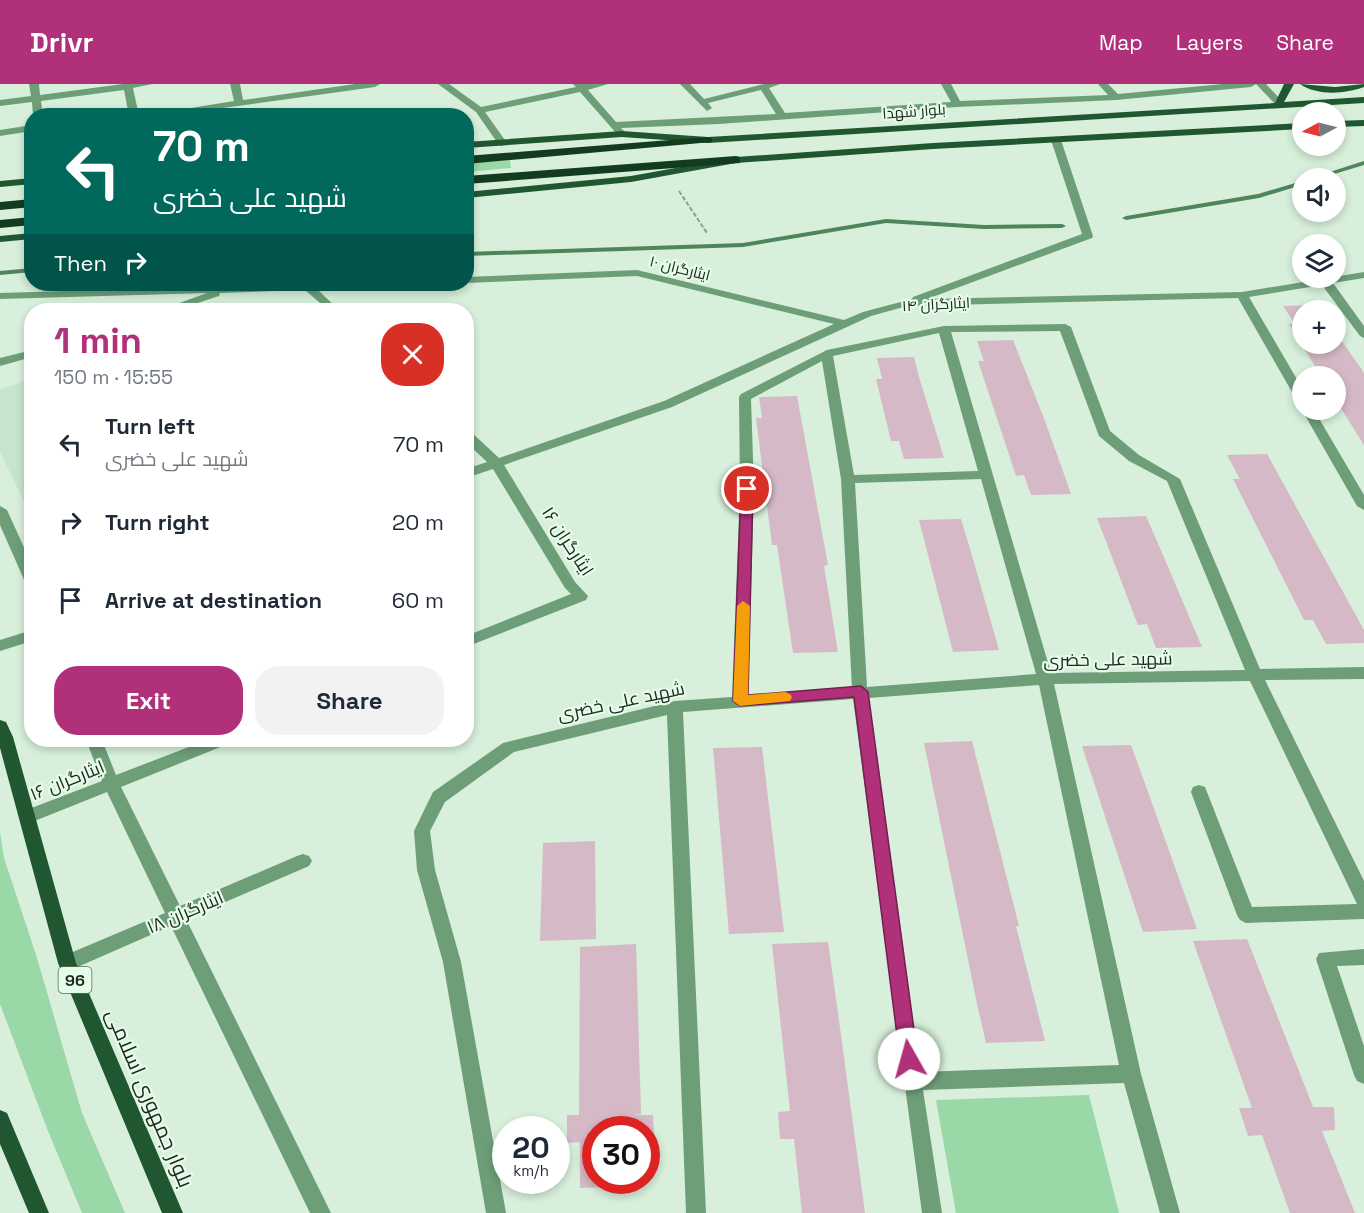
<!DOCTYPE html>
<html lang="en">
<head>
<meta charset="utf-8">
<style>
	body { margin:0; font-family:"Space Grotesk",Cairo,sans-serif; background:#f2f2f3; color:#1f2937; height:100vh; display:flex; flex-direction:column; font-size:22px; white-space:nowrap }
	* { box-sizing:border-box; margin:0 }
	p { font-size:20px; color:#747a83 }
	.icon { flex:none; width:33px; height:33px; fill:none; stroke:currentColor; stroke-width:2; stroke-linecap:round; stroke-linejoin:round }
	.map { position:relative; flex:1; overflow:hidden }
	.panel { position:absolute; left:24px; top:219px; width:450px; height:444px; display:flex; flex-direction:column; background:#fff; border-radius:24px; box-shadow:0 3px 9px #0003 }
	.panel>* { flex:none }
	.guide { position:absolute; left:24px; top:24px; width:450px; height:183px; border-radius:24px; box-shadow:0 3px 9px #0003; background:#00695c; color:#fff; overflow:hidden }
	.needle { width:39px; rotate:263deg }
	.tools { position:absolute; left:1292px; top:18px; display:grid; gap:12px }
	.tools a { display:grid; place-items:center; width:54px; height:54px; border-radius:50%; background:#fff; box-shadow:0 3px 9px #0003; font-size:30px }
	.speed { position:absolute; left:492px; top:1032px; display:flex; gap:12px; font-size:30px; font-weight:700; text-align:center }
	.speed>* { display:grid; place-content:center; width:78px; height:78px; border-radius:50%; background:#fff; box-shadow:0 3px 9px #0003; line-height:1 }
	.speed small { font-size:15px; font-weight:400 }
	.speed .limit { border:9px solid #d22; background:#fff; color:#111 }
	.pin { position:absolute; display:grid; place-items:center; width:51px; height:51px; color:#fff; margin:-26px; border:3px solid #fff; border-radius:50%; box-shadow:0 2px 6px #0007 }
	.me { position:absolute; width:66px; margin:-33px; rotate:353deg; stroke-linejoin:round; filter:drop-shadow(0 0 4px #0008) }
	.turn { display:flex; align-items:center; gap:21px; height:126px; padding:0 30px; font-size:27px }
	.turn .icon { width:78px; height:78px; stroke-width:2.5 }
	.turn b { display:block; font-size:42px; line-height:51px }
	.then { display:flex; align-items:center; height:57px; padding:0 30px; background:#0003; gap:12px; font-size:22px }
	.round { display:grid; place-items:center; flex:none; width:63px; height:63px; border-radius:24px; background:#f2f2f3 }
	.headline { display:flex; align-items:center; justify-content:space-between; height:102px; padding:0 30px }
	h1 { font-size:36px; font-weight:700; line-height:45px; color:#b1307a }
	.primary-button { display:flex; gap:12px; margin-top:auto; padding:12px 30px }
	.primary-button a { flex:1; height:69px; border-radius:24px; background:#b1307a; color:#fff; font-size:24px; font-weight:700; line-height:69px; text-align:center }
	.primary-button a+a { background:#f2f2f3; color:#1f2937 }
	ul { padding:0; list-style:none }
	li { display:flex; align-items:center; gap:18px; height:78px; padding:0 30px }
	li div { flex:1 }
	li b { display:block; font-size:22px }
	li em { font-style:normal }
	header { display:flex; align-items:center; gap:36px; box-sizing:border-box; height:84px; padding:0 30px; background:#b1307a; color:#fff }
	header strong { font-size:28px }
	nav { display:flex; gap:33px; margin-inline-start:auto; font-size:21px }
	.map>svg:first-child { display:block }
	.built { fill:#c7e5cc }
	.green { fill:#9ad8a7 }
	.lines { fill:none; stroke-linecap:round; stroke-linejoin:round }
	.stream { fill:#4e855b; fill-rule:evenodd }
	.building { fill:#d6b9c6 }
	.path { stroke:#8d9f90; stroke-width:2; stroke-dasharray:4.5 2; stroke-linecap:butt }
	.minor { fill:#6d9e78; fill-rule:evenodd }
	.major { fill:#205730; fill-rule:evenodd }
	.highway { fill:#133c1f; fill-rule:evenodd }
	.route { fill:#b1307a; stroke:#731f4f; stroke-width:1.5 }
	.slow { fill:#f59e0b }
	.labels { text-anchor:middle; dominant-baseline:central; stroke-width:4.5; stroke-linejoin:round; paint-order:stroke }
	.far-street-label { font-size:15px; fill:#202922; stroke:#e4fce8 }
	.shield { fill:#e4fce8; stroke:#5b685d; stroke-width:1.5 }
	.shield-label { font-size:16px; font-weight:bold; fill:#202922 }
	.street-label { font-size:18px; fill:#202922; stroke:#e4fce8 }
	.near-street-label { font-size:21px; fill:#202922; stroke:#e4fce8 }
</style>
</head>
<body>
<header>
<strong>Drivr</strong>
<nav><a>Map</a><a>Layers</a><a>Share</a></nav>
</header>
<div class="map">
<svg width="1364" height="1129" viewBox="0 0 1364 1129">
	<rect width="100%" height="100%" fill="#d7efdb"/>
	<!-- built -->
	<g class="built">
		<path d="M225 221 300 222 304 226H211Z"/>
		<path d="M31 294H32L31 432 0 368V306Z"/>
	</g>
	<!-- green -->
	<g class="green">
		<path d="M510 76 511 84 467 88V79Z"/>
		<path d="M0 748 4 774 37 874 82 1029 125 1129H82L48 1047 0 920Z"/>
		<path d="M1089 1011 1119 1129H956L936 1016Z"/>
	</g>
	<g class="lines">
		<!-- stream -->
		<g class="stream">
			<path d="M1364 77V81L1321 94H1311Z"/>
			<path d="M1302 97V101L1259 114 1126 136 1122 134 1126 132 1258 110Z"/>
			<path d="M886 135 984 141 1062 140 1066 142 1062 144 984 145 886 139 743 163 466 172V168L743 159Z"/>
			<path d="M32 184V188L0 191V187Z"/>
		</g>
	</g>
	<!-- building -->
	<g class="building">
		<path d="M1317 221 1321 226H1302V260H1335V247L1364 289V361L1335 315V292H1321L1289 240H1295L1283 222Z"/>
		<path d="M1013 256 1045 337 1071 410 1031 411 1024 391 1016 392 978 277H984L977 257Z"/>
		<path d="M914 273 919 293 944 374 904 375 899 357H891L876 295H882L877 274Z"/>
		<path d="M797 312 828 481 824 482 838 568 793 569 777 461H772L756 334H762L759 313Z"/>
		<path d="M1267 370 1364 546V559L1326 560 1313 536H1304L1233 395H1240L1227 371Z"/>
		<path d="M1146 432 1166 478 1202 563 1156 564 1147 540 1138 541 1097 434Z"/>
		<path d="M961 435 973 475 999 566 953 568 919 436Z"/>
		<path d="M972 657 1019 842H1016L1045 957 986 959 977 920 924 659Z"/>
		<path d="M1131 661 1152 719 1197 845 1143 848 1082 662Z"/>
		<path d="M762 663 784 848 729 850 713 664Z"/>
		<path d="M595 757 596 855 540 857 543 759Z"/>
		<path d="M1247 855 1313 1023H1334L1335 1046 1322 1047 1355 1129H1290L1262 1051 1248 1052 1239 1024H1252L1193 857Z"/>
		<path d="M828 858 838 929 865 1129H802L794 1055H780L778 1028 790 1027 772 860Z"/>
		<path d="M636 860 641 1030 633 1031H653L654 1053 646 1054V1046H596V1096H633V1102L580 1104V1058L567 1059V1031H579L580 863Z"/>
	</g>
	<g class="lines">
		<!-- path -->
		<path class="path" d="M679 107 707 149"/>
		<!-- minor -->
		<g class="minor">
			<path d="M29 0H39L40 11 123 0H152L133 4 139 32H129L124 6 41 17 43 32H33L32 18 0 22V16L31 12Z"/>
			<path d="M230 0H240L243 16 355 0H380L375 3 208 26V32H198V27L170 32H142L234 17Z"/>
			<path d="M438 0H449L481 23 576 3 573 0H608L588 6 616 38 776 30 761 6 708 19 712 24 707 27 680 0H690L704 15 764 0H780L769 4 785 29 951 18 941 0H951L960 17 1108 11 1098 0H1108L1118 10 1223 0H1256L1251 3 1116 16 957 23 719 40 621 44 625 48 620 51 617 50 580 8 485 28 507 59 502 62 499 61 476 28Z"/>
			<path d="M1256 0H1266L1282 17V21H1276Z"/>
			<path d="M32 41V47L0 52V46Z"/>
			<path d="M1056 53 1061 56 1093 152 1092 154 927 215 1242 208 1364 188V194L1333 199 1364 242V254L1360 252 1322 201 1249 213 1302 304V319L1296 315 1238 214 907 222 871 232 672 323 504 381 575 498 588 512 586 516 466 563V552L571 510 565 504 493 385 466 394V385L487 378 466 358V347L471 348 499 374 664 317 834 240 637 192 466 199V193L637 186 844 236 863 228 912 215 913 213 1082 150 1051 56Z"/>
			<path d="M297 200H396L390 203 318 206 339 226H328L305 206 220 209 219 212 176 226H160L207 209 0 215V209Z"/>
			<path d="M1065 240 1071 243 1110 347 1139 371 1180 395 1260 585 1364 583V595L1265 596 1364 797V835L1246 839 1240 836 1237 831 1191 708 1193 703 1199 701 1205 703 1207 708 1252 823 1357 820 1250 597 1054 600 1141 990 1180 1129H1160L1124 999 923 1006 942 1129H922L853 615 683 628 706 1129H686L667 631 514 668 445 718 430 747 435 786 461 878 506 1129H486L443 878 417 786 414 747 433 708 503 659 675 617 732 613 740 405 739 313 741 310 827 266 944 242ZM1060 247 1099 352 1129 377 1167 397 1245 586 1051 589 951 248ZM939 249 978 387 854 391 833 272ZM822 277 841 395 852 604 748 612 754 405 751 315ZM981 395 1036 590 867 603 855 399ZM1039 601 1119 981 920 988 869 614Z"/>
			<path d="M32 266V273L0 282V274Z"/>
			<path d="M1302 326H1314L1364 411V426L1357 422Z"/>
			<path d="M0 422 7 426 32 481V503L25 498 0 441Z"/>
			<path d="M32 546V557L0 567V556Z"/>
			<path d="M86 656H102L116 691 207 656H230L228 660 121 703 180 822 297 772 303 770 309 772 312 777 309 782 186 835 331 1129H310L171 842 73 885 67 887 61 885 58 879 61 873 165 829 107 708 27 740 21 738 19 733 21 728 102 697Z"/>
			<path d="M1364 865V881L1337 882 1364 962V1000L1357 997 1354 991 1316 875 1319 869Z"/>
		</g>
		<!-- major -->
		<g class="major">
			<path d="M1284 0H1294L1284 18 1364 13V19L708 59 622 53 466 64V58L622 47 708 53 1275 19Z"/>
			<path d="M1300 0 1335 3 1364 0V3C1345 10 1317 12 1300 0Z"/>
			<path d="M1364 36V42L1335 43V37Z"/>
			<path d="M1302 39V45L933 65 736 79 631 98 466 114V108L631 92 736 73 933 59Z"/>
			<path d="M32 94V100L0 103V97Z"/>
			<path d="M32 149V155L0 158V152Z"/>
			<path d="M0 636 6 638 13 653 76 879 183 1129H162L58 879 0 664Z"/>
			<path d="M0 1026 7 1029 49 1129H29L0 1060Z"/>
		</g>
		<!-- highway -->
		<g class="highway">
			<path d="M708 53 712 54V58L466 80V72Z"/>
			<path d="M736 72 740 73V79L466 100V92Z"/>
			<path d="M32 115V123L0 126V118Z"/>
			<path d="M32 133V141L0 144V136Z"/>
		</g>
	</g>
	<!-- route -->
	<path class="route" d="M747 401 753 405 748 611 861 602 868 608 918 975 915 980 909 983 903 980 900 975 854 613 740 622 733 617 741 405Z"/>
	<!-- slow -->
	<path class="slow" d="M743 517 750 522 748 611 785 608 790 610 792 613 790 617 740 622 733 617 737 522Z"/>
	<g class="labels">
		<!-- far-street labels -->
		<g class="far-street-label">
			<text transform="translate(914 27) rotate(-4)">بلوار شهدا</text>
			<text transform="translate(680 184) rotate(14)">ایثارگران ۱۰</text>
			<text transform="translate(936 220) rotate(-3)">ایثارگران ۱۴</text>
		</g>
		<!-- shield labels -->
		<rect class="shield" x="58.5" y="883" width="33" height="26" rx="4.5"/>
		<g class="shield-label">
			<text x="75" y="896">96</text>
		</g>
		<!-- street labels -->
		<g class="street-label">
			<text transform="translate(568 457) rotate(57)">ایثارگران ۱۶</text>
			<text transform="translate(1108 575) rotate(-1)">شهید علی خضری</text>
			<text transform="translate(621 617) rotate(-12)">شهید علی خضری</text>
			<text transform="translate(67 696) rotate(-22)">ایثارگران ۱۶</text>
			<text transform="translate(185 828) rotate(-23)">ایثارگران ۱۸</text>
		</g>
		<!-- near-street labels -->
		<g class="near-street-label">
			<text transform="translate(150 1014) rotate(67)">بلوار جمهوری اسلامی</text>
		</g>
	</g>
</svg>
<div class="tools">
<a><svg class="needle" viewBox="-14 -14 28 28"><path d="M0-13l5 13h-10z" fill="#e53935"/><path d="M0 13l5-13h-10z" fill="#747a83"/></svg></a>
<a><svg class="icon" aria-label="sound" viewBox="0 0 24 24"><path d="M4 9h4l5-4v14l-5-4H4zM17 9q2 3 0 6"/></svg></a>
<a><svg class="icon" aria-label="layers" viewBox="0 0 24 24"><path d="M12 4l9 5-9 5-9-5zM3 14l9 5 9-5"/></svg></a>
<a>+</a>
<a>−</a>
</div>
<div class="speed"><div>20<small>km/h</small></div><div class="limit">30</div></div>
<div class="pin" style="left:747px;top:405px;background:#d93025"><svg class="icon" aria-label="arrive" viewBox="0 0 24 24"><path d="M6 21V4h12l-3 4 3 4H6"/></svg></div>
<svg class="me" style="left:909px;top:975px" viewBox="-20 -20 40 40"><circle r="19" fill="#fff"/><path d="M0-13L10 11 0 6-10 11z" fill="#b1307a"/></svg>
<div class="guide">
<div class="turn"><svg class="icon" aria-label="left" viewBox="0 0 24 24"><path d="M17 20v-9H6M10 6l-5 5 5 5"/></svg><div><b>70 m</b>شهید علی خضری</div></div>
<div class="then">Then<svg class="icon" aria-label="right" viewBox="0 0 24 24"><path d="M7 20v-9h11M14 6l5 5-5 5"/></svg></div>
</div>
<section class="panel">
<div class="headline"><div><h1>1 min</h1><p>150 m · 15:55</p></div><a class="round" style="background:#d93025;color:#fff"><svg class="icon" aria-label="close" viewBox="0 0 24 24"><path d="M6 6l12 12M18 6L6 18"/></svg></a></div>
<ul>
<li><svg class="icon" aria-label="left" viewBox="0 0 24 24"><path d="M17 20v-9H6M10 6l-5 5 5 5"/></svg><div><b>Turn left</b><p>شهید علی خضری</p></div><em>70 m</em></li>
<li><svg class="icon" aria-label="right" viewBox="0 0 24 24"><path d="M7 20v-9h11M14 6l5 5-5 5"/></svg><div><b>Turn right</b></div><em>20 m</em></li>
<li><svg class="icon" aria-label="arrive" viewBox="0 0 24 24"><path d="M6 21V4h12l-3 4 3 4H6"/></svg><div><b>Arrive at destination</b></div><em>60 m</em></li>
</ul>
<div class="primary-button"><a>Exit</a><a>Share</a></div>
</section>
</div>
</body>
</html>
